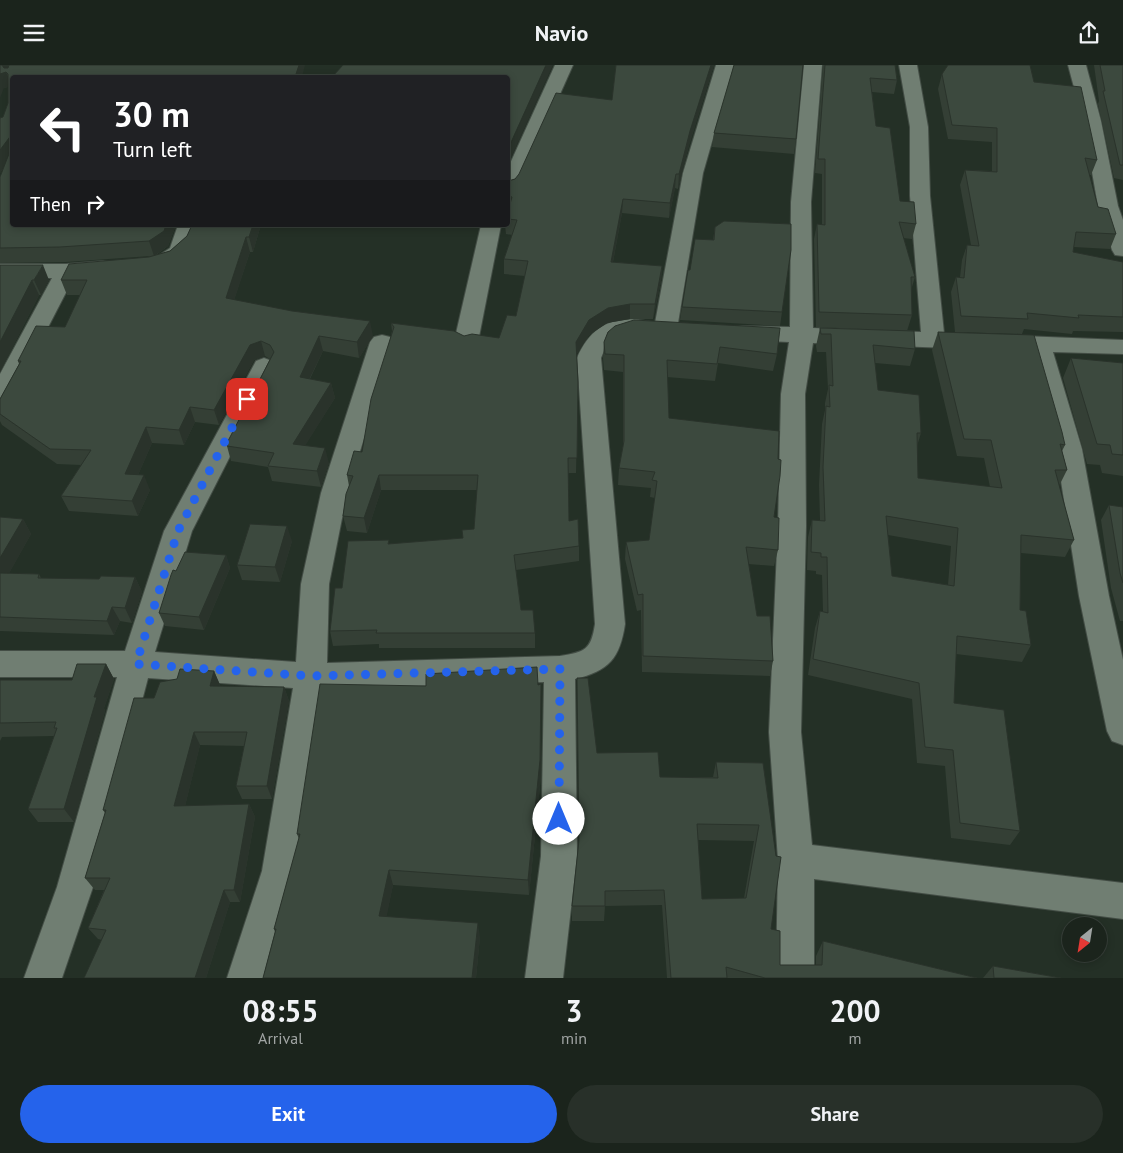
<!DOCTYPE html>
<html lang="en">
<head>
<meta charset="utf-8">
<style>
	body { margin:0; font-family:"PT Sans",sans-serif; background:#283029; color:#f1f3f6; height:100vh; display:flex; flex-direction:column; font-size:19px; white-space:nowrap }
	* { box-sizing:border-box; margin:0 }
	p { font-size:16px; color:#a0a4a3 }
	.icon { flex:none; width:28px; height:28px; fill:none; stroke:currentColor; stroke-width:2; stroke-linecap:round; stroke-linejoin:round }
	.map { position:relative; height:913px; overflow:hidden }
	.drawer { display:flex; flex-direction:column; background:#1b241c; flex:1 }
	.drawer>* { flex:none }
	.hud { position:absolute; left:10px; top:10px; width:500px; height:152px; border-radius:5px; box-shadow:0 2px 8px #0003,0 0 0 1px #39413b; background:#202124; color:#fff; overflow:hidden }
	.needle { width:32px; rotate:210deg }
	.buttons { position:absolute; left:1062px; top:852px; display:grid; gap:10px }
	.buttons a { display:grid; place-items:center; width:45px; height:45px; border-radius:50%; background:#1b241c; box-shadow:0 2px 8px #0003,0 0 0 1px #39413b; font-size:25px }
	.pin { position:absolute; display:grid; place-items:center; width:42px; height:42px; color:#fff; margin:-21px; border-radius:10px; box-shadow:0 2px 8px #0006 }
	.me { position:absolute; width:55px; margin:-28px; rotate:0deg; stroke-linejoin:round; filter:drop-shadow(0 0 4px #0008) }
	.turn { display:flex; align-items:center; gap:18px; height:105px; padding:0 20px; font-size:22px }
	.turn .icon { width:65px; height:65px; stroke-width:2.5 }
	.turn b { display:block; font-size:35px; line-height:42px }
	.then { display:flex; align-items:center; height:48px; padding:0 20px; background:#0003; gap:10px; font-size:19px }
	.eta { display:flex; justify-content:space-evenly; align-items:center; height:85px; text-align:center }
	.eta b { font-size:30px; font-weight:700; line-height:35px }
	.action { display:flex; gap:10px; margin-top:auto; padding:10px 20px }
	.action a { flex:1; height:58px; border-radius:30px; background:#2563eb; color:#fff; font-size:20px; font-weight:700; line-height:58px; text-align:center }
	.action a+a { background:#283029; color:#f1f3f6 }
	header { display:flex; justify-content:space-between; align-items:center; height:65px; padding:0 20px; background:#1b241c; font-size:22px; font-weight:700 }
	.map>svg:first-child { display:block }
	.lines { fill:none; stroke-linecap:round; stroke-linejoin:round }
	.minor-casing { stroke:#434d45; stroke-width:2 }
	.minor { fill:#707e72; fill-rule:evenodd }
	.wall { fill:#343f35; fill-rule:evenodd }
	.shaded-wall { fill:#2a332b }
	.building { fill:#3c493e; stroke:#2a332b; fill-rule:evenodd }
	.route { stroke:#2563eb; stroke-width:9; stroke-dasharray:0 16.2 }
</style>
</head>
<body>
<header><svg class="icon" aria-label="menu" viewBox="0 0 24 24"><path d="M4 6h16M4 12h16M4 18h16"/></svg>Navio<svg class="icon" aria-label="share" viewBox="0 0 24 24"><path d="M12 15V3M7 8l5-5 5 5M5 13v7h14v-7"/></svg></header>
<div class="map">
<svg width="1123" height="913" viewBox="0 0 1123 913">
	<rect width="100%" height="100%" fill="#243026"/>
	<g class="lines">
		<defs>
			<g id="minor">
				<path d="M555 0H573L518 123 515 127 508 129V103Z"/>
				<path d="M716 0H734L703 108 677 264 673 269 665 271 656 267C631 278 615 258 601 293L625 559C620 593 609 606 575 614L577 791 563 913H525L541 791 544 617 325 624 298 806 265 913H227L262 806 293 623 148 613 93 822 62 913H24L57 822 117 612H0V586H125L164 466 256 296 264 293 272 296 276 301 192 466 155 587 296 597 301 519 321 428 370 277 374 272 382 270 390 272 394 277 347 428 329 519 327 598 560 591C585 587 591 585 595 559L577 293C592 258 618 248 655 258L683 108Z"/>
				<path d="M804 0H822L811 137 813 263 921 267 910 131V62L899 0H917L928 62 930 131 944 268 1123 275V289L1053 287 1082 384 1109 531 1123 595V680L1112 676 1107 666 1079 531 1056 384 1029 286 813 278 805 329 806 461 801 667 812 780 1123 818V854L814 814V913H776L778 795 769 667 778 461 781 329 789 277 742 275 734 273 730 268 734 263 742 261 790 262 791 137Z"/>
				<path d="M1068 0H1086L1101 56 1118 141 1123 155V191L1115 190 1112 185 1098 141 1083 56Z"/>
				<path d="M178 160H198C195 182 181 209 155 203L152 198 155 193 170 183Z"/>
				<path d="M481 160H501L478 277 474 282 466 284 458 282 454 277Z"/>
				<path d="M103 196 111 198 114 203 111 208 74 212 12 332 9 338 0 340V309L52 213H0V199H66Z"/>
			</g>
		</defs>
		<!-- minor casing -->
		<use href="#minor" class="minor-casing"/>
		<!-- minor -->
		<use href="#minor" class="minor"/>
	</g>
	<!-- wall -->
	<g class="wall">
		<path d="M0 0 12 12 176 160 168 181 156 190 170 186 187 171 192 160H270L269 163H260L253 187H250L234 235 373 271 359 293 323 286 310 314 331 318 335 333 305 380 329 398 321 422 272 416 268 402 231 396 227 381 270 294 265 291 254 295 219 360 195 357 184 380 152 378 138 410 150 425 138 451 69 446 61 431 81 400 57 399 2 360 0 356V334L19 299 18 296 65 262 80 230H67L61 215 151 191 66 197 0 198V112L4 103 0 108V53L3 52 8 38V22L4 23Z"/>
		<path d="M616 0H714L689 80 678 124 675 123 669 153 622 148 613 197 662 201 661 216 653 254H630L607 258 589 270 576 290 578 317 576 408H568L569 456 579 481V496L516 505 521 545 535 568V583H379V579L333 581 330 566 342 523 389 475V479L463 473 474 464 477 425H381L367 468 347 466 343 451 349 421 347 410 362 387 392 266 391 258 464 271 499 273 516 251 525 211 504 209V194L512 170 506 169 505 160H508V116L515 114 612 35Z"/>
		<path d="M823 0H895L897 15 894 29 872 27 876 61 900 136 916 159 912 174 903 173 915 212 911 225 912 250 907 266 816 262 814 174 817 159 822 160V109L815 108Z"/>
		<path d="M1094 0H1123V115L1114 113 1098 39 1099 36Z"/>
		<path d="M942 9 1034 17 1097 95 1091 110H1089L1098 142 1116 169 1110 184 1074 182 1073 187 1123 197V267L1073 266 1072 269 1024 264 1022 269 955 267 951 227 956 212H960L962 195 967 180H971L960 120 965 105 992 106V77L948 74 938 24Z"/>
		<path d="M714 68 796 74 794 89 712 82Z"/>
		<path d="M715 162 782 247 780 261 680 255 682 242 690 205 713 175Z"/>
		<path d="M0 200 49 215 41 230H39L0 307Z"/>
		<path d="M820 263 915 284 910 301 875 298 878 325 921 368 917 381 918 413 990 422 984 393 957 391 932 285 938 267 1065 380 1062 386 1067 405 1059 421 1074 475 1065 492 1021 488 1020 545 1031 580 1022 597 956 589 954 638 1020 766 1010 780 951 773 945 701 917 698 912 634 808 610 815 563 820 546H823L822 510 816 509V506L807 505 808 472 812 455H820L819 420 822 359 825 345V338L828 324 826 287H817L816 281ZM888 470 951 481 948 520 892 511Z"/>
		<path d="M608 267 777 289 773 306 718 298 715 316 667 312 669 353 774 452 778 485 774 501 748 499 757 551 773 596 770 611 642 607 641 545 637 546 625 494 626 477 649 475 655 433 650 432 651 423 618 420 619 403 623 381V307L604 305 603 293 604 277Z"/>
		<path d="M1071 293 1123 298V411L1102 408 1100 400 1087 399 1063 313Z"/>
		<path d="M1109 440 1123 442V556H1120L1111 523 1101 455Z"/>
		<path d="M0 452 23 454 31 469 9 508 39 509 41 513 99 514 135 512 142 527 132 558 120 556 114 570 0 566Z"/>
		<path d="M292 476 280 517 242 515 237 500Z"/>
		<path d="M226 490 230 503 204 565 165 561 159 548 176 506Z"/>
		<path d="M106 599 114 614 104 643 105 646 74 757H38L28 744 54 671 2 672 0 676V615H72Z"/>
		<path d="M214 606 220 620V621L284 622 289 636 272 734H242L236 721 244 681 200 680 185 741 249 739 255 752 240 837H230L206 913H84L102 875 98 874 88 863 104 825H95L85 813 105 748 103 745 154 633Z"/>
		<path d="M577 613 597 688 660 712H713L716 697 763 698 771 864 780 900H816V891L823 876 977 913H667L662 840 605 841 604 856H572V841L579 780ZM698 775 754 776 744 833 702 834Z"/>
		<path d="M541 619V711L529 830 393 820 386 852 480 872 476 913H263L275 867 274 864 299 774 297 769 538 620Z"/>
		<path d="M993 901 1061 913H983Z"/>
	</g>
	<!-- shaded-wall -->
	<g class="shaded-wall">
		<path d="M2 0H11L6 7 12 21 4 23 0 33V9Z"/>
		<path d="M299 0H305L302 12H295Z"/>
		<path d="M546 0H553L508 100V84Z"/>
		<path d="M711 0H714L689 80 678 124 679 109 690 66Z"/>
		<path d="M12 69V91L0 108V85Z"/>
		<path d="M676 109 675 123 669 153 670 138Z"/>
		<path d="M623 134 622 148 610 212 611 197Z"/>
		<path d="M166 160H176L168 181 154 191 149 176Z"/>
		<path d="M253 160H259L260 163 253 187 249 172Z"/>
		<path d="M246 172 250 187 230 248 226 233Z"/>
		<path d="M43 200 49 215 41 230 34 215Z"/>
		<path d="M662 201 661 216 653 254 655 239Z"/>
		<path d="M32 215 39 230 0 307V277Z"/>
		<path d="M630 239V254L607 258 589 270 575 292 576 277 589 255 608 243Z"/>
		<path d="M370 256 373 271 359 293 357 277Z"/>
		<path d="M319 271 323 286 303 327 300 312Z"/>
		<path d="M261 276 265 291 254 295 219 360 214 345 250 280Z"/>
		<path d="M331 318 335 333 297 394 293 379Z"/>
		<path d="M190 342 195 357 184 380 179 365Z"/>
		<path d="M146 362 152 378 132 424 125 409Z"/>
		<path d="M325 383 329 398 321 422 317 406Z"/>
		<path d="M144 410 150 425 138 451 132 436Z"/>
		<path d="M379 410 381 425 367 468 364 453Z"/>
		<path d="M23 454 31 469 1 523 0 521V493Z"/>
		<path d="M287 461 292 476 280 517 275 502Z"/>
		<path d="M226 490 230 503 204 565 199 552Z"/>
		<path d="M135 512 142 527 132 558 125 543Z"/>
		<path d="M112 542 120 556 114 570 107 556Z"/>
		<path d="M106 599 114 614 104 643 105 646 74 757 64 744 94 632Z"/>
		<path d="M214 606 220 620 216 635 210 621Z"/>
		<path d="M541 619V711L529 830 528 815Z"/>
		<path d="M284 622 289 636 272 734 267 721Z"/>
		<path d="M194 667 200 680 182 754 174 741Z"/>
		<path d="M249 739 255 752 240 837 234 825Z"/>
		<path d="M389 805 393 820 384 865 379 851Z"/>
		<path d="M224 825 230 837 206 913H195Z"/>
		<path d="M478 858 480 872 476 913H472Z"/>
	</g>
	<!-- building -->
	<g class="building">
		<path d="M0 0H2L4 3H8L9 0H299L295 12H12V69L0 85V53L3 52 8 38V9L6 7 0 9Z"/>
		<path d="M343 0H546L508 84V12H332Z"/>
		<path d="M616 0H711L690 66 679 109H676L670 138 623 134 611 197 662 201 655 239H630L608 243 589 255 576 277 578 317 577 393H568L569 456 578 454 579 481 514 490 521 545H533L535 568H376L377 565 330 566 335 523H342L348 476 389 475 388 479 463 473 462 465 474 464 478 410H379L364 453 343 451 346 429 353 411 347 410 354 386 362 387 371 334 394 262 391 258 454 266 464 271 472 269 499 273 507 250 516 251 528 196 504 194 517 155 508 154V146L512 132 508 131V116L515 114 519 109 556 28 612 35Z"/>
		<path d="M734 0H803L796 74 714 68Z"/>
		<path d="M825 0H895L897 15 870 13 876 61 890 63 900 136 914 137 916 159 899 157 915 212H911L912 250 819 247 817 159 825 160V94H818Z"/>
		<path d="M948 0H1030L1034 17 1081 22 1097 95 1085 93 1098 142 1108 144 1116 169 1076 167 1073 187 1123 197V252L1078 250 1079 253 1027 248 1028 254 961 251 956 212 964 213 967 180 979 181 965 105 997 107V63L952 60 942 9Z"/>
		<path d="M1100 0H1123V100H1120L1103 26H1105Z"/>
		<path d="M12 81V160H166L164 166 149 176 60 182 0 183V112Z"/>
		<path d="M724 156 791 159V185L782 247 682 242 688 205H690L695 174 714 175 715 162Z"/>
		<path d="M192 160H253L249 172H246L226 233 292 246 370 256 357 277 319 271 300 312 331 318 293 379 325 383 317 406 268 401 274 388 227 381 228 376 274 287 270 280 261 276 250 280 214 345 190 342 179 365 146 362 125 409 144 410 132 436 61 431 91 385 50 384 0 349V334L21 296H18L36 261 65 262 87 215H61L69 199 149 192 170 186 187 171Z"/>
		<path d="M0 200H43L34 215H32L0 277Z"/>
		<path d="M634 255 780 263 777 289 720 282 717 299 667 295 669 353 779 366 778 394 781 395 780 411 774 452 779 453 778 485 746 482 757 551H770L773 596 643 591V529L638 530 626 477 649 475 657 416 652 415 655 407 619 403 624 376V290L605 289 604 277 608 267 615 261Z"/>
		<path d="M820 263 914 266 915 284 873 280 878 325 919 330 921 368H917L918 413 1002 423 991 375 964 374 938 267 1034 270 1062 367 1065 380 1060 379 1067 405H1055L1074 475 1021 470 1020 545 1026 546 1031 580 957 571 954 638 1004 645 1020 766 960 758 953 685 925 682 919 618 813 594 820 546 828 548 827 492H821V488L811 487 812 455 825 456 823 402 826 341 830 342 829 320 833 321 831 269H821ZM886 451 958 463 954 521 892 511Z"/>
		<path d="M1071 293 1123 298V390L1112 389 1110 380 1097 379Z"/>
		<path d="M1109 440 1123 442V518L1120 508Z"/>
		<path d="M0 452 23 454 0 493Z"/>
		<path d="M250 459 287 461 275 502 237 500Z"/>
		<path d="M185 487 226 490 199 552 159 548 171 510 173 505 176 506Z"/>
		<path d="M0 508 39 509 38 513 99 514 101 511 135 512 125 543 112 542 107 556 0 552Z"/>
		<path d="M77 599H106L94 632H97L64 744H28L57 663H54L56 657 0 658V615H72Z"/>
		<path d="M537 602 538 620 541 619 540 695 528 815 389 805 379 851 478 858 472 913H263L276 864H274L300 769H297L320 619 426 621V609Z"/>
		<path d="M180 604 214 606 210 621 284 622 267 721H236L247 667H194L174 741 249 739 234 825H224L195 913H84L106 865 88 863 110 813H85L106 745H103L134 633H154L160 617 177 614Z"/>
		<path d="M577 613H588L597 688 658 687 660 712 718 713 716 697 763 698 776 791 781 792 771 864 780 866V900H822L823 876 977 913H765L726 902 727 913H671L664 825 605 826V841H572L579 775ZM697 759 759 760 746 833 702 834Z"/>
		<path d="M993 901 1061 913H994Z"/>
	</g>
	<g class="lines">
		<!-- route -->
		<path class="route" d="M247 334 178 466 136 599 311 611 560 604 559 754"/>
	</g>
</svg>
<div class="buttons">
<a><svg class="needle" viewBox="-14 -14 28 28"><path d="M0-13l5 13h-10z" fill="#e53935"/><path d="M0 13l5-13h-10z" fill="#a0a4a3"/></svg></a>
</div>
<div class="pin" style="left:247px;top:334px;background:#d93025"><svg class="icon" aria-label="arrive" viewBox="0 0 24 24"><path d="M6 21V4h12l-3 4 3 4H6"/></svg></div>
<svg class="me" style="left:559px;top:754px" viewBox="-20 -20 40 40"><circle r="19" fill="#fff"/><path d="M0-13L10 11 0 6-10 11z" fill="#2563eb"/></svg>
<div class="hud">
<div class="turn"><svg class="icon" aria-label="left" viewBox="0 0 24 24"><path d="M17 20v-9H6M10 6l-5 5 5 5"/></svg><div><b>30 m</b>Turn left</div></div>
<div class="then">Then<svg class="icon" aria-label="right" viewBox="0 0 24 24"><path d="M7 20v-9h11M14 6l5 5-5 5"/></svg></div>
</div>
</div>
<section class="drawer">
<div class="eta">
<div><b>08:55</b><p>Arrival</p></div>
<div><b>3</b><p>min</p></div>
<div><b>200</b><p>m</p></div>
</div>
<div class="action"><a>Exit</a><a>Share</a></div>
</section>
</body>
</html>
